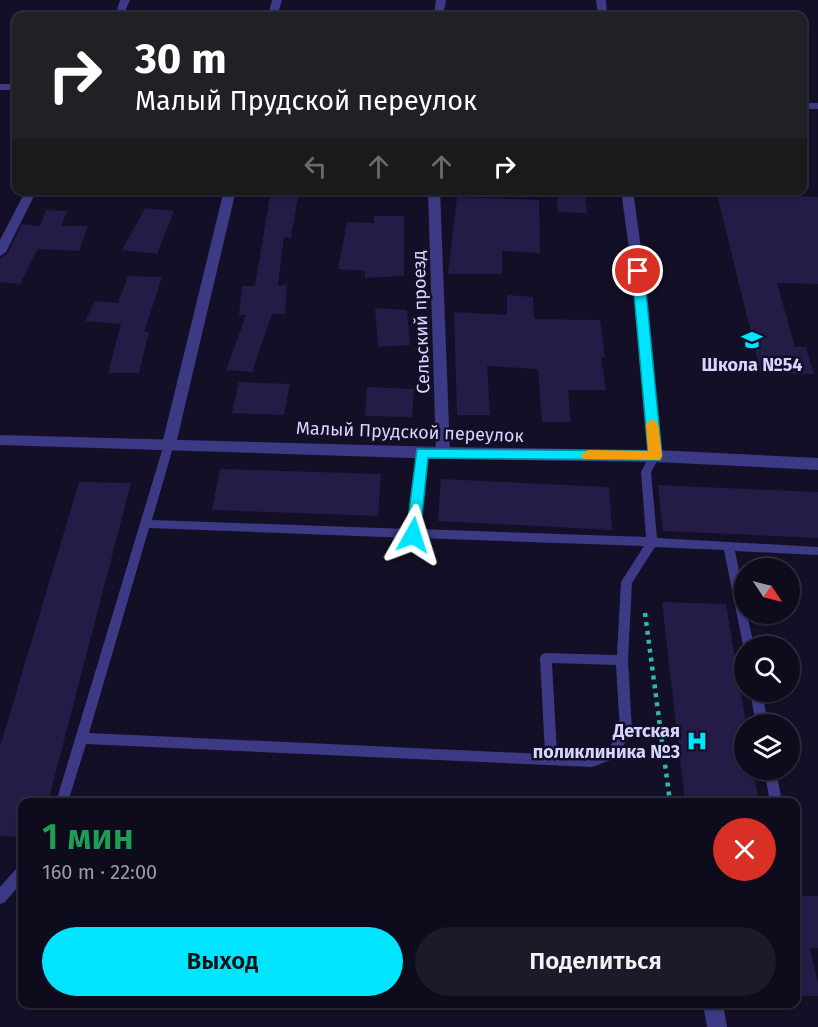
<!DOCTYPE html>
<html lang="ru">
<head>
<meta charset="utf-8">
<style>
	body { margin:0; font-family:"Fira Sans",sans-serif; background:#1c1929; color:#f1f3f6; height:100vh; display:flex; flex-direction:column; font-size:22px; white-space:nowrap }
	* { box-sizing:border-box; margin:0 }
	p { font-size:20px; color:#9b9ba3 }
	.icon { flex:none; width:33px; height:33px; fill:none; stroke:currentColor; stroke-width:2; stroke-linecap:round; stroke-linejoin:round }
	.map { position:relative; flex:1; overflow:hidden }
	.sheet { position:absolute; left:18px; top:798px; width:782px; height:210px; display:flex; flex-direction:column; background:#0e0b1c; border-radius:12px; box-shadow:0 2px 4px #0004,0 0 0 2px #2e2b3b }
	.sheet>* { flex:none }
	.top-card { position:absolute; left:12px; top:12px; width:795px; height:183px; border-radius:12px; box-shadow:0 2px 4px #0004,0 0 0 2px #2e2b3b; background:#202124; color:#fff; overflow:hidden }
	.needle { width:39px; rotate:125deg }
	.tools { position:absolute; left:734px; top:558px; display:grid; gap:12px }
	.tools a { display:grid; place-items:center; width:66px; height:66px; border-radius:50%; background:#0e0b1c; box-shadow:0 2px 4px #0004,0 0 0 2px #2e2b3b; font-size:30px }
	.pin { position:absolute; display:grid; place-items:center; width:51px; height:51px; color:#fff; margin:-26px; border:3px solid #fff; border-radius:50%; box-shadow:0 2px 6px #0007 }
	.me { position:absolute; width:66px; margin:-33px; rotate:6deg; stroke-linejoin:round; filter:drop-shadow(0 0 4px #0008) }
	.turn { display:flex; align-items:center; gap:21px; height:126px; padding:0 24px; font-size:27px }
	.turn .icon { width:78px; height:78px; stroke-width:2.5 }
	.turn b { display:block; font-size:42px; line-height:51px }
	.lanes { display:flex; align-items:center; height:57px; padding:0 24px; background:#0003; justify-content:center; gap:30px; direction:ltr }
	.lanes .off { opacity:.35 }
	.round { display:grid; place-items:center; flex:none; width:63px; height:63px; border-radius:32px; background:#1c1929 }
	.overview { display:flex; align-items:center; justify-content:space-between; height:102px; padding:0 24px }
	h1 { font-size:36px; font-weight:600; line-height:45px; color:#1e9e55 }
	.primary-button { display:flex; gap:12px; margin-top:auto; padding:12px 24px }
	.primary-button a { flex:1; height:69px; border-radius:36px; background:#00e5ff; color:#111; font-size:24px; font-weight:600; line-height:69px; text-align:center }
	.primary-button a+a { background:#1c1929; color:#f1f3f6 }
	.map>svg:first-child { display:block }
	.building { fill:#241b47 }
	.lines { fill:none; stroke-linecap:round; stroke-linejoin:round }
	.path { stroke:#2fb8b0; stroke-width:4.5; stroke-dasharray:4 5; stroke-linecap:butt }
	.service { fill:#3d3a85; fill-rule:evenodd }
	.minor { fill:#3d3a85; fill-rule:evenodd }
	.tertiary { fill:#3d3a85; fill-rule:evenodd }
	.route { fill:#00e5ff; stroke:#0095a6; stroke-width:1.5 }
	.slow { fill:#f59e0b }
	.labels { text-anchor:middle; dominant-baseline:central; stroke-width:5; stroke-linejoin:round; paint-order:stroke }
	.street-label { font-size:18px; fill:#d9d4ff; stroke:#130f26 }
	.poi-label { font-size:18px; font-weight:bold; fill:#d9d4ff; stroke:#130f26 }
</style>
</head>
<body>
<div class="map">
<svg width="818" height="1027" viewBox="0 0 818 1027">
	<rect width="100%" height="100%" fill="#130f26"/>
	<!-- building -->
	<g class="building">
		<path d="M271 190H299L291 238 284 237 278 286 287 285 285 314H272L252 372 226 370 246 315H239L242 286H255Z"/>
		<path d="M718 190H776L777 195 818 197V284L777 283 795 347H806L814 374 761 373 717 195Z"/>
		<path d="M557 191 585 192 587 213 558 212Z"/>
		<path d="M457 197 539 200 540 253 502 251V274H448Z"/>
		<path d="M145 208 174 211 157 254 122 250Z"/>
		<path d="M46 210 67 211 61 226H88L79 251 38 249 20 284 0 282V258L8 253 22 224 40 226Z"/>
		<path d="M374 216H404V276L365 278V271L338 269 347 222 374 223Z"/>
		<path d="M128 276 162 277 144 332H149L139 373H108L121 324 85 321 95 301 118 303Z"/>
		<path d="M507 295 533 297 534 319 600 320 605 357H601L606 390H568L571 422H542L538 369 487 366 490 415H457L454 312 507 315Z"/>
		<path d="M375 308 407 310 410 345 378 347Z"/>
		<path d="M239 382 290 384 284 415 232 413Z"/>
		<path d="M367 387 414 389 412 417 365 416Z"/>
		<path d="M220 469 381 474 378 516 212 510Z"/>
		<path d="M441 479 609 487 612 530 438 521Z"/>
		<path d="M79 482 131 483 48 802H22V837L0 836V747Z"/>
		<path d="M658 485 818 492V538L663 531Z"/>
		<path d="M662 602 726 604 746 724H744V770H753L759 802H685Z"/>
		<path d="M795 896H818V948H810L818 984V996H795Z"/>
	</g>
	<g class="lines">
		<!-- path -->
		<path class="path" d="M645 613 670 802"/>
		<!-- service -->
		<g class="service">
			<path d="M169 440 174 444 152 520 408 529 417 452 422 448 427 452 419 529 646 537 641 472 651 453 655 452 660 456 651 472 657 538 818 547V555L735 551 744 596V614H747L754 646H744V650L724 550 655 547 632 583 628 660 632 731 616 758 592 767 86 744 68 802H56L164 444ZM149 528 409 538 413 539 417 538 644 546 621 582 617 655 546 653 542 654 540 658 545 754 89 733ZM552 663 616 665 620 730 608 750 592 755 557 754Z"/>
			<path d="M750 692H762L768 724H756Z"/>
			<path d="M764 770H776L782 802H770Z"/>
			<path d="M22 866V882L5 902 0 904V887L17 868Z"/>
		</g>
		<!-- minor -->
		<g class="minor">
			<path d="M120 0H130L123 16H115Z"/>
			<path d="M272 0H282L277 16H268Z"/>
			<path d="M436 0H446L443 16H434Z"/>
			<path d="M596 0H606L607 16H598Z"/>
			<rect x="0" y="84" width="16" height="6"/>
			<rect x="802" y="103" width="16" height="6"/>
			<path d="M26 190H37L6 252 0 256V240Z"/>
			<path d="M224 190H236L176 444 169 449 162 444Z"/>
			<path d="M428 190H440L450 453 448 457H438L436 453Z"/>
			<path d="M621 190H633L644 271 662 456 660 460H650L648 456 632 271Z"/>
			<path d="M703 1004H723L727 1027H707Z"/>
		</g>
		<!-- tertiary -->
		<path class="tertiary" d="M0 435 443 447 655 450 818 458V470L655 462 443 459 0 445Z"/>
	</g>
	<!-- route -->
	<path class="route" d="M638 267 644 271 662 456 660 460 428 458 420 535 418 539H408L406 535 417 449 648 451 632 271Z"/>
	<!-- slow -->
	<path class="slow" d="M652 419 658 424 662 456 660 460 583 459 581 455 588 450 648 451 646 424Z"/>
	<!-- icons -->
	<defs>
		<symbol id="school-bare" viewBox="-9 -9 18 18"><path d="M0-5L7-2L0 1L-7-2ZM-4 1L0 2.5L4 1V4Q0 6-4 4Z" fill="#00e5ff" stroke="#130f26" stroke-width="2.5" paint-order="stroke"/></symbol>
		<symbol id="hospital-bare" viewBox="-9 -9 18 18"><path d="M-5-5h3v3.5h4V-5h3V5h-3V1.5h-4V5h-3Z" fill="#00e5ff" stroke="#130f26" stroke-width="2.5" paint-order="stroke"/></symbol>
	</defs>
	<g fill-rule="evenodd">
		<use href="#school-bare" x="737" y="325" width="30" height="30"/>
		<use href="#hospital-bare" x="682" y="726" width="30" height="30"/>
	</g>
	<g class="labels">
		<!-- street labels -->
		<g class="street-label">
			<text transform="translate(421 322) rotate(-92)">Сельский проезд</text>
			<text transform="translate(410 432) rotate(2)">Малый Прудской переулок</text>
		</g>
		<!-- poi labels -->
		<g class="poi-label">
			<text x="752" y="365">Школа №54</text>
			<text x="680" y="731" text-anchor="end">Детская<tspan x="680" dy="21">поликлиника №3</tspan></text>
		</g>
	</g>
</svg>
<div class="tools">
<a><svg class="needle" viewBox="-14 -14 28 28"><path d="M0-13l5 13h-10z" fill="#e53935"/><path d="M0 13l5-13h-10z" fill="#9b9ba3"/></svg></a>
<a><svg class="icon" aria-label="search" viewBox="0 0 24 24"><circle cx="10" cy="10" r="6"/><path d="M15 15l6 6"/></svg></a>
<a><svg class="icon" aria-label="layers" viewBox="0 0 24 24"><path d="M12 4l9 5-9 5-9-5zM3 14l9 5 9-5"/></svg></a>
</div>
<div class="pin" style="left:638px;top:271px;background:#d93025"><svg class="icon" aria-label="arrive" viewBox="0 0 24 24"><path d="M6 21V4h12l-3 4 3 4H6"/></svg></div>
<svg class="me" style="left:413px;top:535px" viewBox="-20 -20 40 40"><path d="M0-17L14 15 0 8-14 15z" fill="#00e5ff" stroke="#fff" stroke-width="4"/></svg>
<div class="top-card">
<div class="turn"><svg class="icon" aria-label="right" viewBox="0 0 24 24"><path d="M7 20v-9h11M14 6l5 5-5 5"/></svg><div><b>30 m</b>Малый Прудской переулок</div></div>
<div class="lanes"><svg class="icon off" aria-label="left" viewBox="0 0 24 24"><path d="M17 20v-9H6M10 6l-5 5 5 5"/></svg><svg class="icon off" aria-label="ahead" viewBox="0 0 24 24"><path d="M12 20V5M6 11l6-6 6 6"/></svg><svg class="icon off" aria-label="ahead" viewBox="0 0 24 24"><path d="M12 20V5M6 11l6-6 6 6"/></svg><svg class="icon" aria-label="right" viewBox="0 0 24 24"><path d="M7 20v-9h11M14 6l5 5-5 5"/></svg></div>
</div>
<section class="sheet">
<div class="overview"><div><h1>1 мин</h1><p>160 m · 22:00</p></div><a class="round" style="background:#d93025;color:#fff"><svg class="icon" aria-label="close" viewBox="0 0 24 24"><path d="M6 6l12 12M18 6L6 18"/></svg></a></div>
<div class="primary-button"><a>Выход</a><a>Поделиться</a></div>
</section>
</div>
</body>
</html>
